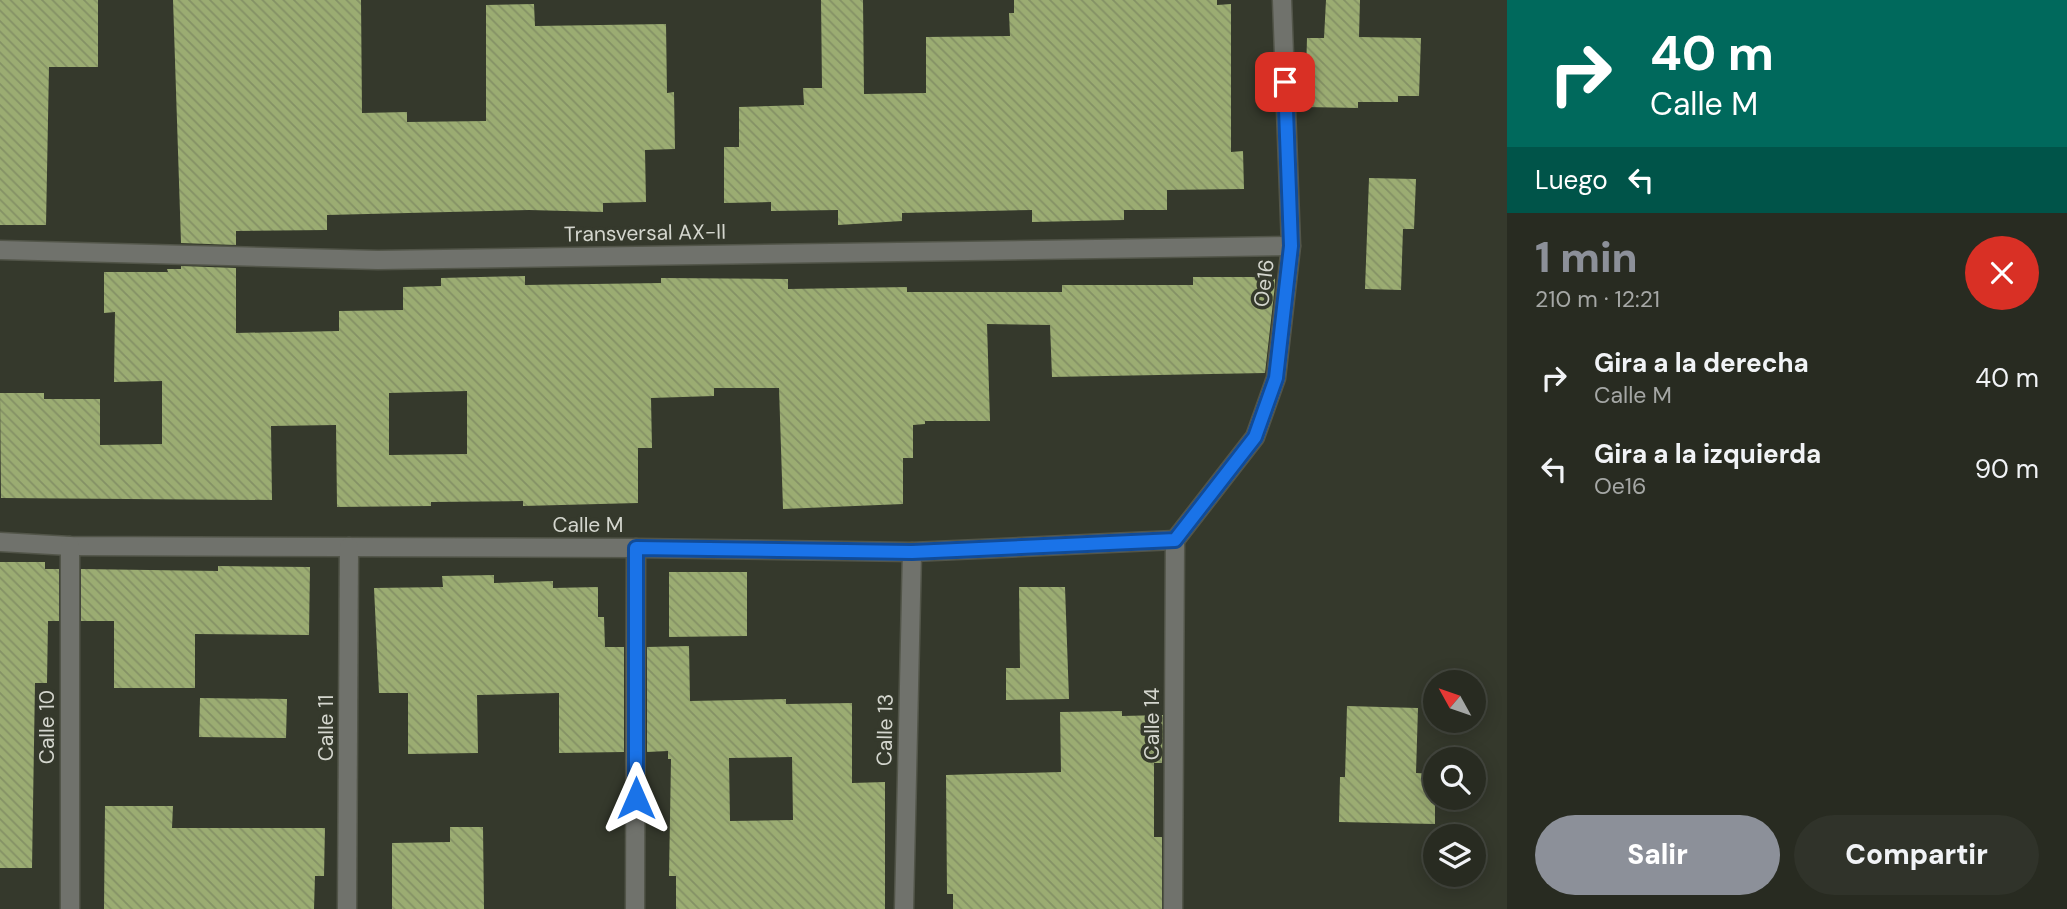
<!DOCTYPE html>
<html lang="es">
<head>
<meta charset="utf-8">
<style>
	:root { --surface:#282b21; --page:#30332a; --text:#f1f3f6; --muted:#a5a7a5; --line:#44473f; --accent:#8c9099 }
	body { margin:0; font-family:"DM Sans",sans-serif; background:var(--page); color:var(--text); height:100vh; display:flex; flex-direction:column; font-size:26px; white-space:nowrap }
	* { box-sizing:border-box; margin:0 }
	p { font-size:23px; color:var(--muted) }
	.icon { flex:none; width:38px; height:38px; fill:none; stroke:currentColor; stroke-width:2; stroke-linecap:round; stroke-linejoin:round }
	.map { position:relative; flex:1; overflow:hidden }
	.side { display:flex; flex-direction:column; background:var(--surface); width:560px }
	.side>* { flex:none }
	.banner { background:#00695c; color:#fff; overflow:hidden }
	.needle { width:46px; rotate:310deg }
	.fabs { position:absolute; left:1423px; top:670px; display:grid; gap:14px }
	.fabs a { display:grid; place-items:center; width:63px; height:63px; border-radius:50%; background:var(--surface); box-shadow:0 4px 18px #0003,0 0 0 2px var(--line); font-size:35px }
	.pin { position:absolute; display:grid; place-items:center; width:60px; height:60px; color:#fff; margin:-30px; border-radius:14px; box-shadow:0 4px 10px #0006 }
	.me { position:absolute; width:77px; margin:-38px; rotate:0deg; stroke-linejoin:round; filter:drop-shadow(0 0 5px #0008) }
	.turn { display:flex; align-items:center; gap:24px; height:147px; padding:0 28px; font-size:32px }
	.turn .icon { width:91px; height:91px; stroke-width:2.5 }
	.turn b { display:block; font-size:49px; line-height:60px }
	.then { display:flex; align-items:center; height:66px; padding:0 28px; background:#0003; gap:14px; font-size:26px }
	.round { display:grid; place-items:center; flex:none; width:74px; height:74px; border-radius:37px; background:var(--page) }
	.summary { display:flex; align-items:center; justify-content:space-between; height:119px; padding:0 28px }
	h1 { font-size:42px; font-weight:800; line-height:52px; color:var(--accent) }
	.cta { display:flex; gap:14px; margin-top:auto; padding:14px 28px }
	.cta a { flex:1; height:80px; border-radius:42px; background:var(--accent); color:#fff; font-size:28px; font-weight:800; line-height:80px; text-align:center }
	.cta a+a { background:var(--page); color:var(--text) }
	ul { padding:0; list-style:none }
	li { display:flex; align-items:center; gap:21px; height:91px; padding:0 28px }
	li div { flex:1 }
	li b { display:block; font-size:26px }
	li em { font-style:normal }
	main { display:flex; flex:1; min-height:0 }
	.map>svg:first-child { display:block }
	.building { fill:url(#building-back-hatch); fill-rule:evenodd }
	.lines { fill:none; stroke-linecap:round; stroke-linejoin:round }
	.minor-casing { stroke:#525549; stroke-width:21 }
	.minor { stroke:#70726c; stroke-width:18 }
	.route-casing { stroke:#114b97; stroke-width:18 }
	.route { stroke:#1a73e8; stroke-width:12 }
	.labels { text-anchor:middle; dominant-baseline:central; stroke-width:7; stroke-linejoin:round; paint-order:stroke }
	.street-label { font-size:21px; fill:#d4d6ce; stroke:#35392c }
</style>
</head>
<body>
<main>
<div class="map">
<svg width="1507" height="909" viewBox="0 0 1507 909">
	<defs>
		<pattern id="building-back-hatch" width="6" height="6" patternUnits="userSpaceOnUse" patternTransform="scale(1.75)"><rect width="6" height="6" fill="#9bac72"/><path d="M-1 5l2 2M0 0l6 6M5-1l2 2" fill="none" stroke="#849165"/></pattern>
	</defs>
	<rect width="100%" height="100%" fill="#35392c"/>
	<!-- building -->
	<g class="building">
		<path d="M0,0h98v67h-49l-3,158h-46z"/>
		<path d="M173,0h188l1,113 45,-1v10l79,-1v-116l48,-1 1,22 131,-2 1,69 7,-1 1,57 -30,1 1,52 -43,1v9l-74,-2 -202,5v15l-91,1v14l-55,-2z"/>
		<path d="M821,0h42l1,94 62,-1v-56l84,-1 -1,-23h5v-13h203v5l14,-1v148l12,-1 1,38 -77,1v20h-43v10l-92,2v-12l-130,3v8l-64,4v-15l-67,1v-9l-47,1v-56h15v-40l65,-2 -1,-17h19z"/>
		<path d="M1326,0h34l-1,37 62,1 -2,58h-21v6h-40v6l-53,-1 2,-69h17z"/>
		<path d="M1369,178l47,1 -2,50h-11l-2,61 -36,-1z"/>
		<path d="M181,266l55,2v65l103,-2v-20l64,-1v-23l38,-1v-8l84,-2v9l136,-2v-5l127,1v10l119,-2v5h155v-7h131v-8h82v8l-10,88 -213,4 -2,-52 -63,-1 3,97h-65v3l-12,1v33h-10v46l-120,5 -4,-121h-65v8l-63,2 1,50h-14v55l-115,3v-5l-92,1v4l-94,1 -1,-82 -65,1 1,74 -271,-2 -1,-105h44v6h56v46l62,-1v-63l-48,1 1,-70 -11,1v-41h64l-1,-3h14zM467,391v63l-78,1v-62z"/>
		<path d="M0,562h45v7h14v52h-11l-1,62h-12l-3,185h-32z"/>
		<path d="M218,566l92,1 -1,68 -114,-1v54h-81v-67h-33v-52l137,2z"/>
		<path d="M669,572h78v64l-78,1z"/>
		<path d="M494,575v8l59,-2v7l45,-1v30h6l1,30h19v105l-65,1v-60l-82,2 1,58 -70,1v-61h-29l-5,-105 69,-1 -1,-11z"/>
		<path d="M1019,587h46l4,112 -63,1v-32h14z"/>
		<path d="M689,646l1,55 96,-2v5l66,-1v80l33,-1v127h-209v-33h-7l2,-117h-3v-8l-21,1v-105zM792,757l1,63 -63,1 -1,-63z"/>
		<path d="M200,698l87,1 -1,39 -87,-1z"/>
		<path d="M1347,706l71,2 -2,65 19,1v50l-96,-2 1,-45h5z"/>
		<path d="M1122,711v5l41,-1 -1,48h-8v74h8v72h-209v-15h-6l-1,-119 115,-3 -1,-60z"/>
		<path d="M105,806h68l-1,22h153l-1,48h-9l-1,33h-210z"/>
		<path d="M450,827h33l1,82h-92v-66l58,-1z"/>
	</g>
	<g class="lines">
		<defs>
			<g id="minor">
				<path d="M0,250l378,10 913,-14"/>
				<path d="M1175,540l80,-103 21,-59 15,-132 -9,-246"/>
				<path d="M0,542l70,4 566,2 276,4 263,-12"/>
				<path d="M70,909v-363"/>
				<path d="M347,909l2,-362"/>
				<path d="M635,909l1,-361"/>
				<path d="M904,909l8,-357"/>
				<path d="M1173,909l2,-369"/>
			</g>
		</defs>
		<!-- minor casing -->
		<use href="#minor" class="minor-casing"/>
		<!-- minor -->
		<use href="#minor" class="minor"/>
	</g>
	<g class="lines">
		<defs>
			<path id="route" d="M636,798v-250l276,4 263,-12 80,-103 21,-59 15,-132 -6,-164"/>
		</defs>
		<!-- route casing -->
		<use href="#route" class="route-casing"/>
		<!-- route -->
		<use href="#route" class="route"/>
	</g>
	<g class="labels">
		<!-- street labels -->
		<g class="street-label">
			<text transform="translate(645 233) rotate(-1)">Transversal AX-II</text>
			<text transform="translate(1264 283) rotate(-83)">Oe16</text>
			<text x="588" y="525">Calle M</text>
			<text transform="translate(1152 724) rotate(-90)">Calle 14</text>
			<text transform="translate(47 727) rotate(-90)">Calle 10</text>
			<text transform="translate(326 728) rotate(-90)">Calle 11</text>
			<text transform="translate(885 730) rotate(-89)">Calle 13</text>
		</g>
	</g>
</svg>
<div class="fabs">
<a><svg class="needle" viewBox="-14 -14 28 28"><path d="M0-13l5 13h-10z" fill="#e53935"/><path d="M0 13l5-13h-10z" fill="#a5a7a5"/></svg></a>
<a><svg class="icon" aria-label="search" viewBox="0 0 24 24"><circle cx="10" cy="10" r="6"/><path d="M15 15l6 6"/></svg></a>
<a><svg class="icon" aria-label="layers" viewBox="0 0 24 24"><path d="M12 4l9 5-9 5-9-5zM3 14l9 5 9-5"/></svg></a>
</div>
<div class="pin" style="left:1285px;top:82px;background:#d93025"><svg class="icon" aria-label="arrive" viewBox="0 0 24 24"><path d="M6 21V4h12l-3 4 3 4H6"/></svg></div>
<svg class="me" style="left:636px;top:798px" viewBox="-20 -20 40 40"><path d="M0-17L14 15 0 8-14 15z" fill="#1a73e8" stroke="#fff" stroke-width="4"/></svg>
</div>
<section class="side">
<div class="banner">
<div class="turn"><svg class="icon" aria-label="right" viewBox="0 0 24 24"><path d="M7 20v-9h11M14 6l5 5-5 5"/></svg><div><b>40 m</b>Calle M</div></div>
<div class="then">Luego<svg class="icon" aria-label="left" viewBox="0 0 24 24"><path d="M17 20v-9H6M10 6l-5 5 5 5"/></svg></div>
</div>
<div class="summary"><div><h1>1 min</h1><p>210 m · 12:21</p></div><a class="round" style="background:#d93025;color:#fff"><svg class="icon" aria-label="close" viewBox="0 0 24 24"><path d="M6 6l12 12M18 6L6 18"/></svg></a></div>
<ul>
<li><svg class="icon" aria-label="right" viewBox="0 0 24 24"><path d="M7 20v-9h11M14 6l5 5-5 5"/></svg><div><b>Gira a la derecha</b><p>Calle M</p></div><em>40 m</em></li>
<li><svg class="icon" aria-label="left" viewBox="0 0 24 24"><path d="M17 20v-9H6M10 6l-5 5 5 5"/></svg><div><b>Gira a la izquierda</b><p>Oe16</p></div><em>90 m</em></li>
</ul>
<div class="cta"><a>Salir</a><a>Compartir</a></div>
</section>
</main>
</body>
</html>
